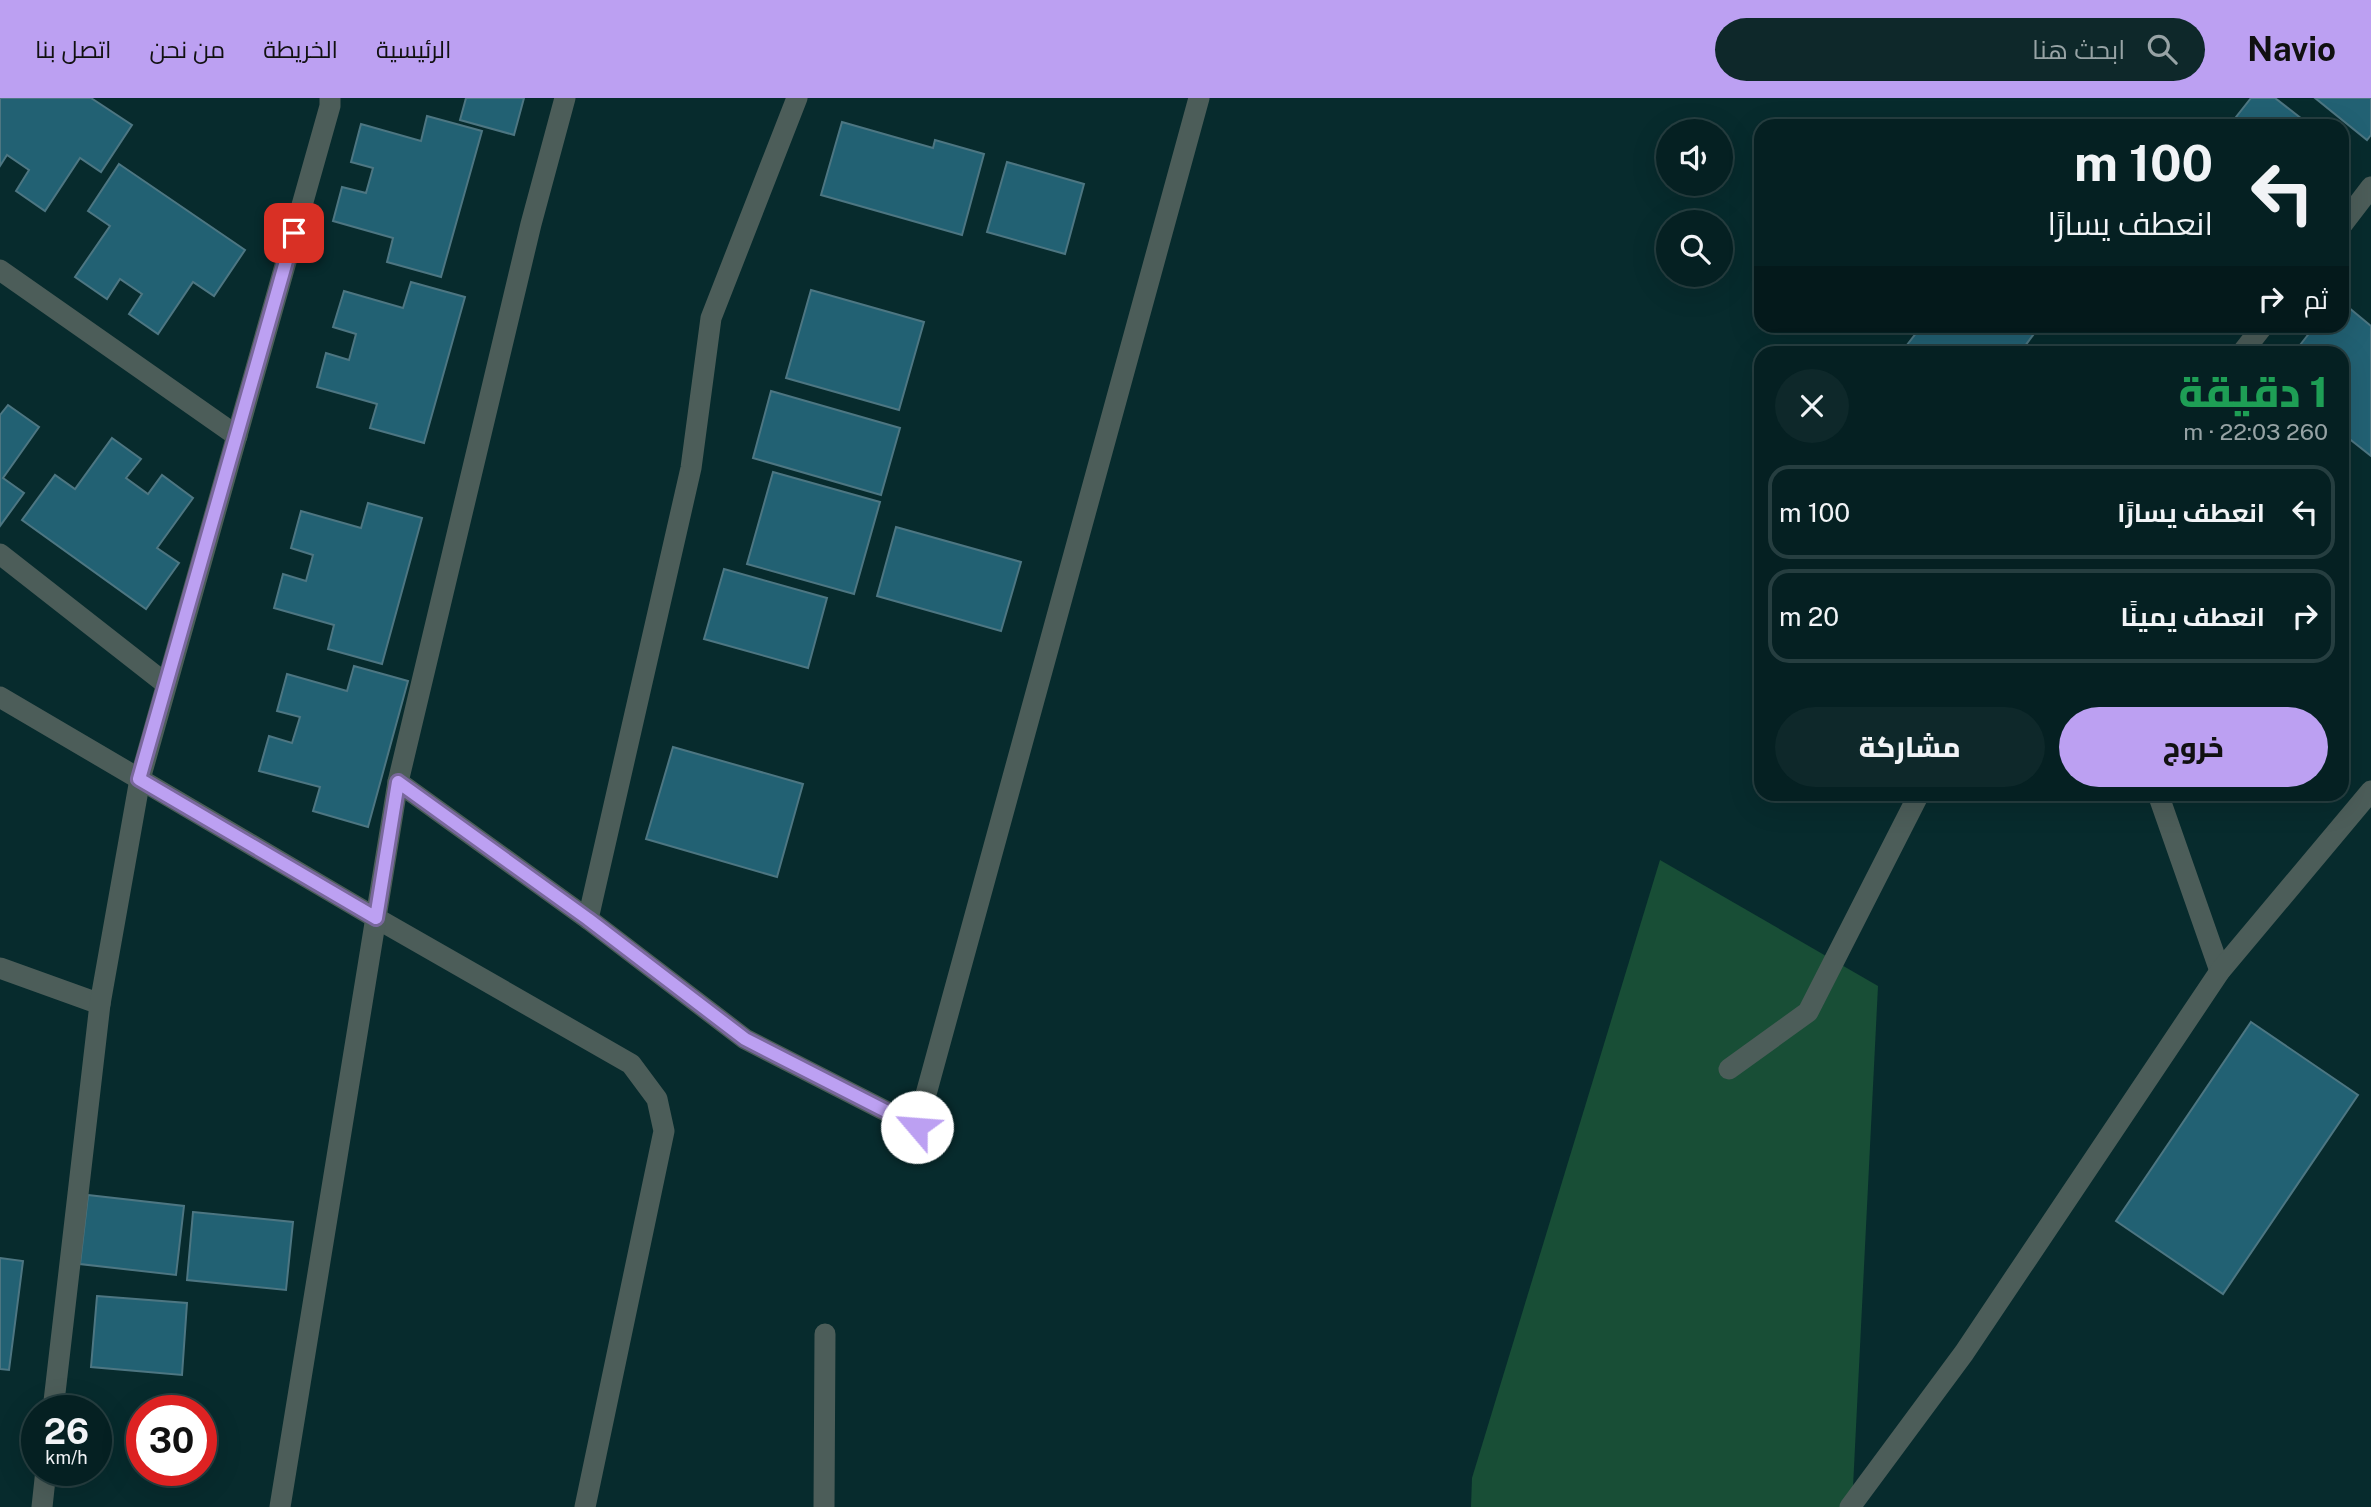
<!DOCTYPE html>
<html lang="ar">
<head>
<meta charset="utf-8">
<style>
	:root { --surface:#052022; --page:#0e282a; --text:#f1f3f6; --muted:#97a3a5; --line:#263e40; --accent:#bca0f2 }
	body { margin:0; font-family:"Public Sans",Cairo,sans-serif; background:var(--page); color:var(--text); direction:rtl; height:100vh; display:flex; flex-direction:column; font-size:26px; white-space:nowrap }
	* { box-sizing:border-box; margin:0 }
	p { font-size:23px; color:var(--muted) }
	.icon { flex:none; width:38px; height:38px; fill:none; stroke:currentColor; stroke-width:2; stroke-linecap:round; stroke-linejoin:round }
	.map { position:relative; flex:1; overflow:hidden; direction:ltr }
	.details { position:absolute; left:1754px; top:248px; width:595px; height:455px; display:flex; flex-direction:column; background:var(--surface); border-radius:21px; box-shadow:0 7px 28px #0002,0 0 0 2px var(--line); direction:rtl }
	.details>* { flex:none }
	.hud { position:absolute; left:1754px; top:21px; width:595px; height:214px; border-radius:21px; box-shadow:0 7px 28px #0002,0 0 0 2px var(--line); direction:rtl; background:#052022; color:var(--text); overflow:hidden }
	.buttons { position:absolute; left:1656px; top:21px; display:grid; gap:14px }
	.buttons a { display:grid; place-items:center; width:77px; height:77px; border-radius:50%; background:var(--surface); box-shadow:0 7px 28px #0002,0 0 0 2px var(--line); font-size:35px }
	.speed { position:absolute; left:21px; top:1297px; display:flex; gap:14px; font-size:35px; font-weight:700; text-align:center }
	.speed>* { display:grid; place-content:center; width:91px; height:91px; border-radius:50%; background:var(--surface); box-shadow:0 7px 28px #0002,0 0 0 2px var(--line); line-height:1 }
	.speed small { font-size:18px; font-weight:400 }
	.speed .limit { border:10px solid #d22; background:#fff; color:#111 }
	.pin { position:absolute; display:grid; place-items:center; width:60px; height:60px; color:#fff; margin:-30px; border-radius:14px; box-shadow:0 4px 10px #0006 }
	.me { position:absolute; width:77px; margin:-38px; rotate:297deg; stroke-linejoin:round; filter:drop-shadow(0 0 5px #0008) }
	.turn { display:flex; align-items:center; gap:24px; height:147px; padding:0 21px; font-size:32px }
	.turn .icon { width:91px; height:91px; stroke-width:2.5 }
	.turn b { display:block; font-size:49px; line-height:60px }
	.then { display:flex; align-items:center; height:66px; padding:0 21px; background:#0003; gap:14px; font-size:26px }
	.round { display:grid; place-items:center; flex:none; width:74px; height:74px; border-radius:37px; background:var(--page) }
	.overview { display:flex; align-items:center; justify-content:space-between; height:119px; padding:0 21px }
	h1 { font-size:42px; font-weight:800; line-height:52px; color:#1e9e55 }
	.cta { display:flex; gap:14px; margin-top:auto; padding:14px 21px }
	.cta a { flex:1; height:80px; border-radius:42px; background:var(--accent); color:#111; font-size:28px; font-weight:800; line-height:80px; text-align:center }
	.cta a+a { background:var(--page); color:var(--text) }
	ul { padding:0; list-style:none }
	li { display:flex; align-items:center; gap:21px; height:94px; margin:0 14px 10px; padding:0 7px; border:4px solid var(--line); border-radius:21px }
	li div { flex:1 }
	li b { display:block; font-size:26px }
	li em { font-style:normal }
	header { display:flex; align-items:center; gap:42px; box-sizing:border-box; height:98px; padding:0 35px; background:var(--accent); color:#111 }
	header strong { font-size:33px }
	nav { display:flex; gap:38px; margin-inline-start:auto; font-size:24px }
	.search { width:490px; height:63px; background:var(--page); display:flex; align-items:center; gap:18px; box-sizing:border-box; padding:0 24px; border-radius:38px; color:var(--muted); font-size:26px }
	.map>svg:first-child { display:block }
	.green { fill:#184e36 }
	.building { fill:#226173; stroke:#4d7682; stroke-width:2 }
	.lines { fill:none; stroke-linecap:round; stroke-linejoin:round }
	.street { stroke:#4c5d59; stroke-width:21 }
	.route-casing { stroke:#7a689d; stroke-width:18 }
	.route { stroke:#bca0f2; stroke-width:12 }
</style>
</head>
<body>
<header>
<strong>Navio</strong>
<div class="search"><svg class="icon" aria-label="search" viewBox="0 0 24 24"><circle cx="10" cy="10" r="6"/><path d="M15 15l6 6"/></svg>ابحث هنا</div>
<nav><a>الرئيسية</a><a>الخريطة</a><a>من نحن</a><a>اتصل بنا</a></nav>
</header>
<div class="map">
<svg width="2371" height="1409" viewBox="0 0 2371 1409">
	<rect width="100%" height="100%" fill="#072b2d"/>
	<!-- green -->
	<path class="green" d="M1660,762l218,126 -26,521h-381l1,-29z"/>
	<!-- building -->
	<g class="building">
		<path d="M0,0h91l41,27 -31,47 -21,-14 -35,53 -29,-20 13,-21 -22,-15 -7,11z"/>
		<path d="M466,0h58l-10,37 -54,-15z"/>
		<path d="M2251,0h24l36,28h-82z"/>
		<path d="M2315,0h56v37l-4,5z"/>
		<path d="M427,18l55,15 -41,146 -54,-15 6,-24 -60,-17 9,-34 24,6 7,-25 -22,-6 10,-38 60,17z"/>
		<path d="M842,24l91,26 2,-8 49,14 -22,81 -141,-40z"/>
		<path d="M1007,64l77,22 -19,70 -78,-22z"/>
		<path d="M119,66l126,86 -31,46 -21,-14 -35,52 -29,-20 13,-20 -22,-15 -13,20 -32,-22 35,-51 -22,-15z"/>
		<path d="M411,184l54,15 -41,146 -54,-15 7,-24 -60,-17 9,-34 23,7 7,-26 -23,-7 11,-36 59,17z"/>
		<path d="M811,192l113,32 -25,88 -113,-32z"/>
		<path d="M2342,204l29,24v130l-29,-23v-79h-49l22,-28h27z"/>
		<path d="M1918,228h119l2,1 -20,27h-119l20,-26z"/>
		<path d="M771,293l129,37 -19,67 -128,-37z"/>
		<path d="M8,307l31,22 -36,51 21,15 -24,33v-111z"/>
		<path d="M112,340l29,21 -15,19 22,16 14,-19 31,23 -36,50 22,15 -33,46 -124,-89 33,-45 20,14z"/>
		<path d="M773,374l107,30 -26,92 -107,-30z"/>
		<path d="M368,405l54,15 -40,146 -54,-15 6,-24 -60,-17 9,-34 23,7 7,-26 -22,-7 10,-37 60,17z"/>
		<path d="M896,429l125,35 -20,69 -124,-35z"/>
		<path d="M724,471l103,29 -19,70 -104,-29z"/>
		<path d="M354,568l54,15 -40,146 -55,-16 7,-24 -61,-16 10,-35 23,7 8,-26 -23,-6 10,-37 60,17z"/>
		<path d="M673,649l130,37 -26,93 -131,-38z"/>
		<path d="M2251,924l107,73 -135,199 -107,-73z"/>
		<path d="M88,1097l96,11 -8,69 -96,-11z"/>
		<path d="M193,1114l100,10 -7,68 -99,-10z"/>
		<path d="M0,1160l23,3 -14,109 -9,-1z"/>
		<path d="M97,1198l90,7 -5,72 -91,-8z"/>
	</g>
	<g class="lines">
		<!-- street -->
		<g class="street">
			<path d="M2342,127l29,-38"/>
			<path d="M0,172l237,166"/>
			<path d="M2241,256l22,-28"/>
			<path d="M0,456l166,130"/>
			<path d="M0,599l376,221 255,146 26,35 7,32 -79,376"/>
			<path d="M398,684l190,137 157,120 172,88 282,-1029"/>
			<path d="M2158,696l62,177"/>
			<path d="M588,821l103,-451 20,-150 86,-220"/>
			<path d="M0,870l100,36"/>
			<path d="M1729,971l79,-57 111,-218"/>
			<path d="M53,1312l47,-406 40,-225 190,-673v-8"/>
			<path d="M42,1409l4,-37"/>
			<path d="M280,1409l118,-725 133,-558 34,-126"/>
			<path d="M824,1409l1,-173"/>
			<path d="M1850,1409l114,-154 256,-382 151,-180"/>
		</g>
	</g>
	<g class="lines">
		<defs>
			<path id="route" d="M294,135l-155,546 237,139 22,-136 190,137 157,120 172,88"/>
		</defs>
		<!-- route casing -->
		<use href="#route" class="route-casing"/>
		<!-- route -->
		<use href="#route" class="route"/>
	</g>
</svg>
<div class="buttons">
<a><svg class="icon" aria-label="sound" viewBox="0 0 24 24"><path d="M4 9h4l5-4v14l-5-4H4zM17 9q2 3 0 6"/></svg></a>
<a><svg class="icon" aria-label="search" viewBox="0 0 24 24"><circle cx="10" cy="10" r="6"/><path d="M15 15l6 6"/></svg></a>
</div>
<div class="speed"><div>26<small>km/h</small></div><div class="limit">30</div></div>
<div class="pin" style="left:294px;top:135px;background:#d93025"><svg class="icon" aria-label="arrive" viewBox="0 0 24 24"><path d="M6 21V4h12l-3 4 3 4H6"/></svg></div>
<svg class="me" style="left:917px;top:1029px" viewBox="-20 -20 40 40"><circle r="19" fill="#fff"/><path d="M0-13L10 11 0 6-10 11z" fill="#bca0f2"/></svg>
<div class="hud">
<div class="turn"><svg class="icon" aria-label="left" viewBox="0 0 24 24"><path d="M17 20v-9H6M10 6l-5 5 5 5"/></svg><div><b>100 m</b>انعطف يسارًا</div></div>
<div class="then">ثم<svg class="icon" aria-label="right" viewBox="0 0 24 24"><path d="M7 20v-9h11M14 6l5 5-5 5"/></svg></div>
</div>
<section class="details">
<div class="overview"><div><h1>1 دقيقة</h1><p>260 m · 22:03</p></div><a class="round"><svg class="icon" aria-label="close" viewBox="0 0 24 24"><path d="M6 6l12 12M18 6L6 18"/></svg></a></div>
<ul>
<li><svg class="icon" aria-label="left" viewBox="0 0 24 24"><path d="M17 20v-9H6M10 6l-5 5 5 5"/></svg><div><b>انعطف يسارًا</b></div><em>100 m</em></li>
<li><svg class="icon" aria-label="right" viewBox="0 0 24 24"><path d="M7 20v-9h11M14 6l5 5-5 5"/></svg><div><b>انعطف يمينًا</b></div><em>20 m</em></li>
</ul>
<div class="cta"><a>خروج</a><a>مشاركة</a></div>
</section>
</div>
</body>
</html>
